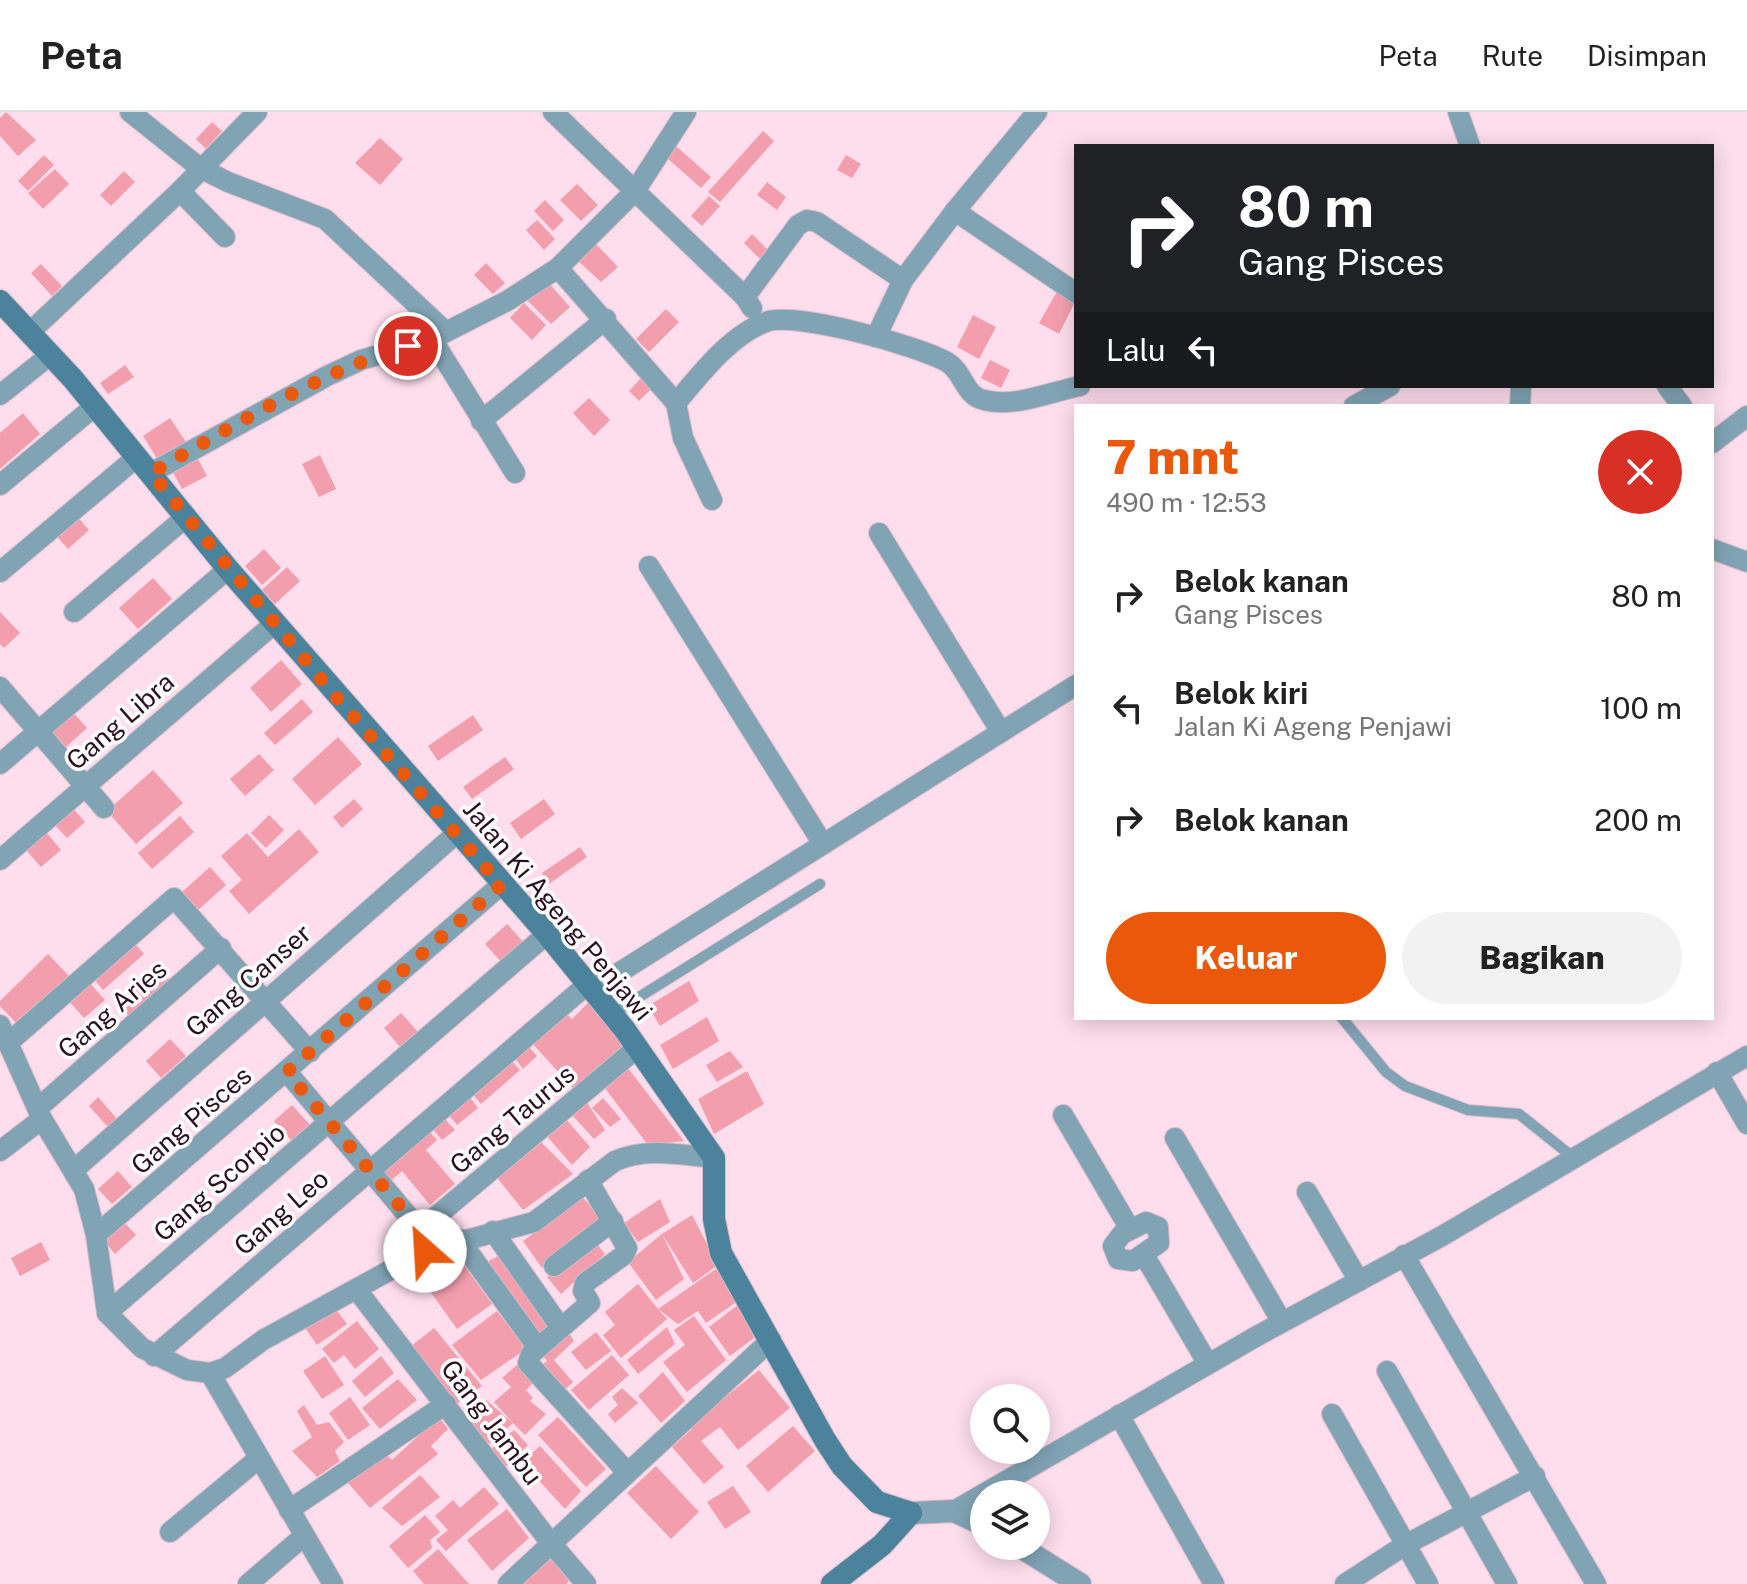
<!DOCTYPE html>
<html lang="id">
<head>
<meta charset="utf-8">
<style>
	:root { --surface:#fff; --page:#f2f2f2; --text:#222; --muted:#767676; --line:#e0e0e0; --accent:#ea580c }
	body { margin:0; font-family:"Public Sans",sans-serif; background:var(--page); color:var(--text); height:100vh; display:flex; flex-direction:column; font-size:30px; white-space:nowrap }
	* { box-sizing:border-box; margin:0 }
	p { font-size:26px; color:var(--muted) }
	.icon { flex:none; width:44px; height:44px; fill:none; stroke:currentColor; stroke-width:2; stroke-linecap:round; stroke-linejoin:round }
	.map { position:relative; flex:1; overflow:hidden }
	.side { position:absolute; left:1074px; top:292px; width:640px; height:616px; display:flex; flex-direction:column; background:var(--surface); border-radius:0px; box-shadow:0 4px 20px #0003 }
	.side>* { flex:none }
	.top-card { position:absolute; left:1074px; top:32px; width:640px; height:244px; border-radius:0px; box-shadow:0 4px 20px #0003; background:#202124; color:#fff; overflow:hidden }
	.fabs { position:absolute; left:970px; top:1272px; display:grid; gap:16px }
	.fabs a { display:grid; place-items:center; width:80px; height:80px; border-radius:50%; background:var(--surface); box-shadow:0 4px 20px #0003; font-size:40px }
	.pin { position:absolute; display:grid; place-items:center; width:68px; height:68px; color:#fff; margin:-34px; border:4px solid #fff; border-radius:50%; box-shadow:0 2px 8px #0007 }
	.me { position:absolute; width:88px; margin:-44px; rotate:334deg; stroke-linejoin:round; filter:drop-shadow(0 0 6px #0008) }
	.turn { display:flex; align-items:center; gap:28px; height:168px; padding:0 32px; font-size:36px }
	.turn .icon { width:104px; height:104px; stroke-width:2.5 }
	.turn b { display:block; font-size:56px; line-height:68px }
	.then { display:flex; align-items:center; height:76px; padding:0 32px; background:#0003; gap:16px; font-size:30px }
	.round { display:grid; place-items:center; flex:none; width:84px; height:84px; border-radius:42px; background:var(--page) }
	.head { display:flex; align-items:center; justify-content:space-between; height:136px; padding:0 32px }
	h1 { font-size:48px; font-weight:800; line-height:60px; color:var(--accent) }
	.primary-button { display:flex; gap:16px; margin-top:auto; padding:16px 32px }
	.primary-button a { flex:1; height:92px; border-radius:48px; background:var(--accent); color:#fff; font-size:32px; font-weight:800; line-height:92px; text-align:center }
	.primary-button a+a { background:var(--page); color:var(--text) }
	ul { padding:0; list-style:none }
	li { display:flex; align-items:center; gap:24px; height:112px; padding:0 32px }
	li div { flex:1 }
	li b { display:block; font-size:30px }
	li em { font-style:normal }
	header { display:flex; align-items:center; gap:48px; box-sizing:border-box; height:112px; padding:0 40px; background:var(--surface); border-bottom:2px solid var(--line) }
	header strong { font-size:38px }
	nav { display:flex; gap:44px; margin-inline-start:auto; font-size:28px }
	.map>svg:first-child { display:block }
	.building { fill:#f39ead }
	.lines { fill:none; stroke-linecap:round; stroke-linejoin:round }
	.service-casing { stroke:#d8b9c8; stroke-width:12 }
	.minor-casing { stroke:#d8b9c8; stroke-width:22 }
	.tertiary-casing { stroke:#d8b9c8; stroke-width:24 }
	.secondary-casing { stroke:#d8b9c8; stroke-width:24 }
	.service { stroke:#81a4b5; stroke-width:10 }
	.minor { stroke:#81a4b5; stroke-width:20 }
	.tertiary { stroke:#81a4b5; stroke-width:22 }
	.secondary { stroke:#4b839c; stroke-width:22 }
	.route { stroke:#ea580c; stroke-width:14; stroke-dasharray:0 25.2 }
	.labels { text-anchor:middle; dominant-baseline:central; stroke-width:7; stroke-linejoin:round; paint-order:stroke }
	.street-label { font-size:26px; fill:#2c101f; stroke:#fff }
</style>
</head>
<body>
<header>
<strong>Peta</strong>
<nav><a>Peta</a><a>Rute</a><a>Disimpan</a></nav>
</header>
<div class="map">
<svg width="1747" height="1472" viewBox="0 0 1747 1472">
	<rect width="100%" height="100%" fill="#fedeed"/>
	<!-- building -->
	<g class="building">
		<path d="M6,0l30,28 -18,16 -18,-20v-18z"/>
		<path d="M212,10l10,9 -16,18 -10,-10z"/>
		<path d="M763,19l11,10 -54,61 -12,-10z"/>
		<path d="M380,26l23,21 -23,26 -25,-22z"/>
		<path d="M676,34l35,31 -10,11 -35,-31z"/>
		<path d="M44,43l10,10 -26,26 -10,-10z"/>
		<path d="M846,43l15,9 -9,14 -15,-8z"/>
		<path d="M55,57l14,15 -26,25 -15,-16z"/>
		<path d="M124,59l11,11 -24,24 -11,-11z"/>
		<path d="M767,70l19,15 -9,13 -20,-15z"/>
		<path d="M577,72l21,21 -17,16 -21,-21z"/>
		<path d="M709,84l11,10 -18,20 -11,-10z"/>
		<path d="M545,88l19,20 -11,11 -19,-20z"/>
		<path d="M537,108l18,19 -11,11 -18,-20z"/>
		<path d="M752,122l18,18 -9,8 -17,-17z"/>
		<path d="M595,131l23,24 -17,15 -24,-22z"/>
		<path d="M486,151l19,20 -12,11 -19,-19z"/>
		<path d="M41,152l21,22 -10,10 -21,-23z"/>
		<path d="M547,169l23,26 -19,17 -26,-26z"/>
		<path d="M1058,178l18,10 -17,34 -20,-11z"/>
		<path d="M524,191l22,22 -14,15 -22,-22z"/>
		<path d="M666,197l13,13 -30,30 -13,-13z"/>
		<path d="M973,203l23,12 -17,32 -22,-12z"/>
		<path d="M990,248l20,10 -9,18 -20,-10z"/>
		<path d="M125,253l9,12 -26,17 -8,-11z"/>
		<path d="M641,266l10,11 -12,12 -10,-10z"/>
		<path d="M589,286l21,22 -16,16 -21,-23z"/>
		<path d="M23,301l17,21 -40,35v-36z"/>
		<path d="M170,306l16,24 -28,18 -15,-24z"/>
		<path d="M320,343l16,34 -17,8 -17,-33z"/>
		<path d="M197,345l10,19 -25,13 -10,-19z"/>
		<path d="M75,402l14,16 -21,19 -14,-16z"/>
		<path d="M264,437l17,19 -19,17 -17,-19z"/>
		<path d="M287,455l13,14 -25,23 -13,-14z"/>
		<path d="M153,466l19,21 -34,30 -19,-21z"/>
		<path d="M0,500l20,21 -16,15 -4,-4z"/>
		<path d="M281,548l21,24 -31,28 -21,-24z"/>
		<path d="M302,587l11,13 -38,33 -11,-12z"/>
		<path d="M71,598l16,18 -23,21 -16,-18z"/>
		<path d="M473,603l10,15 -45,31 -10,-15z"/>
		<path d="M338,625l24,27 -47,41 -23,-26z"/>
		<path d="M259,642l15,16 -29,26 -15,-17z"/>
		<path d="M505,645l9,12 -42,30 -9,-12z"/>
		<path d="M153,658l30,33 -47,41 -29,-33z"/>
		<path d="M354,687l9,10 -21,19 -9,-11z"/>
		<path d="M544,687l11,15 -34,25 -11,-16z"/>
		<path d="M71,694l14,16 -18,16 -14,-15z"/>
		<path d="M269,703l15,15 -18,18 -15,-15z"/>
		<path d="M180,704l14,16 -42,37 -14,-16z"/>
		<path d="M299,717l20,23 -70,62 -20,-23 13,-11 -21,-24 26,-23 21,24z"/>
		<path d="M46,720l15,18 -20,17 -15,-17z"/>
		<path d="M580,735l7,10 -38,27 -7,-11z"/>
		<path d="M210,755l16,18 -29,26 -16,-18z"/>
		<path d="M507,812l19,21 -22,20 -19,-21z"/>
		<path d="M129,825l15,17 -41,36 -14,-17z"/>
		<path d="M48,842l21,22 -51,49 -18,-19v-5z"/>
		<path d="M158,855l14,15 -41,36 -14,-15z"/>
		<path d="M689,869l10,20 -39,25 -12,-20z"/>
		<path d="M89,870l16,18 -21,18 -16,-18z"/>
		<path d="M592,887l37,44 -55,46 -43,-47 32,-31 9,8z"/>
		<path d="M401,901l17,19 -17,16 -17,-20z"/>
		<path d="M707,905l12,24 -46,28 -13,-24z"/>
		<path d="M170,927l16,17 -25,22 -15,-17z"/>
		<path d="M529,935l8,9 -14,13 -9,-12z"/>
		<path d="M730,939l13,16 -26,15 -11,-17z"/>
		<path d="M509,946l11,12 -39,34 -10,-12z"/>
		<path d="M628,956l56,73 -36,4 -44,-58z"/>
		<path d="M747,959l17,33 -50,30 -16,-35z"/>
		<path d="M468,983l10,13 -21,17 -10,-12z"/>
		<path d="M98,985l19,22 -9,8 -19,-21z"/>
		<path d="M603,986l18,21 -11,8 -18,-19z"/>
		<path d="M586,989l19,29 -11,9 -23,-25z"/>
		<path d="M292,993l18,20 -18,16 -18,-20z"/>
		<path d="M443,1005l12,13 -13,10 -11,-13z"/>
		<path d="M565,1006l25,29 -18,18 -27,-31z"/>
		<path d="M427,1017l10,11 -11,10 29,34 -25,21 -28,-34 -14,12 -11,-12z"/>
		<path d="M537,1026l36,36 -50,36 -29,-36z"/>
		<path d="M118,1059l14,16 -20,17 -14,-15z"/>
		<path d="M582,1085l23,23 -63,48 -19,-27z"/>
		<path d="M660,1087l10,23 -32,20 -14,-19z"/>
		<path d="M692,1103l26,50 -25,18 -31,-49 22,45 -28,21 -28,-38 34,-28z"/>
		<path d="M122,1108l14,15 -21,19 -13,-16z"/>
		<path d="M41,1130l9,18 -30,16 -9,-18z"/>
		<path d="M596,1131l9,11 -44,40 -14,-17z"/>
		<path d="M455,1140l37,52 -35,25 -38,-53z"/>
		<path d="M502,1142l49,70 -16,12 -52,-72z"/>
		<path d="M716,1157l22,32 -32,22 -8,-12 -20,13 -20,-15 9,10 -46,39 -18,-23 12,-10 -10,-13 33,-28 20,25z"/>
		<path d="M738,1193l20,30 -28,21 -21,-29z"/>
		<path d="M335,1196l12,16 -30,21 -14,-20z"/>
		<path d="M497,1199l29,38 -45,31 -29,-35z"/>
		<path d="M694,1204l32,44 -39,32 -24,-30 22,-17 -11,-15z"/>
		<path d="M357,1209l22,28 -24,20 -11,-14 -10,8 -12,-14z"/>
		<path d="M667,1215l8,17 -37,30 -11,-14z"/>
		<path d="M434,1216l48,58 -27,19 -45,-58z"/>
		<path d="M567,1218l7,11 -20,19 19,22 -13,12 -23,-25 10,-8 -5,-7z"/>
		<path d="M596,1220l15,19 -25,19 -15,-18z"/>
		<path d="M612,1243l17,20 -40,35 -18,-20z"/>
		<path d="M325,1244l19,29 -22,14 -19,-28z"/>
		<path d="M381,1244l13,17 -29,24 -13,-16z"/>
		<path d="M518,1252l17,17 -9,9 7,8 -3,3 16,13 -21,21 -12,-12 -24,21 -25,-26 22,-18 27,23 -19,-21 17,-15 -9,-9z"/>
		<path d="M759,1258l31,38 -52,42 -18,-23 -19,14 23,26 -20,17 -32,-37 20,-18 -3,-3z"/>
		<path d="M663,1260l22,29 -24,22 -23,-27z"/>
		<path d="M398,1267l19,21 -37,29 -18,-21z"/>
		<path d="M622,1276l16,15 -23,20 -7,-9 10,-9 -6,-8z"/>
		<path d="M350,1285l20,28 -22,15 -19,-27z"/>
		<path d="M304,1293l13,20 12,-3 15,20 -9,9 5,10 -23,16 -25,-26 20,-14 -15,-26z"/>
		<path d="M438,1304l10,13 -17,17 7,8 -68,54 -22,-25 37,-30 7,7 25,-23 -5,-7z"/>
		<path d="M558,1305l48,52 -20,18 -48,-52z"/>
		<path d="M793,1314l22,25 -47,41 -22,-26z"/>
		<path d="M514,1318l14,15 -22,22 -17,-16z"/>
		<path d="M540,1334l41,45 -16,18 -43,-47z"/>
		<path d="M656,1354l43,46 -28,27 -44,-46z"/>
		<path d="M420,1363l20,22 -38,29 -20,-18z"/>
		<path d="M733,1374l18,26 -26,17 -18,-27z"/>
		<path d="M484,1375l15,17 -53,47 -10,-11 12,-10 -13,-14 18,-16 7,8z"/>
		<path d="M507,1397l22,29 -37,33 -25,-31z"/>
		<path d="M425,1403l15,17 -10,8 2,8 -24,20 -19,-22z"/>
		<path d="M438,1437l31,35h-45l-11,-13z"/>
		<path d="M548,1443l21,26 -3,3h-50z"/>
	</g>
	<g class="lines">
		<defs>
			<g id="service">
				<path d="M612,902l208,-130"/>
				<path d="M1342,906l44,54 19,14 63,24 51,4 55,44"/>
			</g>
			<g id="minor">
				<path d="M130,0l70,56 28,14 97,37 121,113"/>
				<path d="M553,0l192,185"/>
				<path d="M1458,0l12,34"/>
				<path d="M180,79l45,46"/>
				<path d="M955,99l121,82"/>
				<path d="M558,156l118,135"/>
				<path d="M752,196l-7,-11 53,-72 9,-5 10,2 86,58"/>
				<path d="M29,221l151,-142 77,-79"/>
				<path d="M876,225l27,-57 52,-69 82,-99"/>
				<path d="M432,227l83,134"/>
				<path d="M1667,274l15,20"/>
				<path d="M0,283l49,-39"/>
				<path d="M1354,294l36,-20"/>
				<path d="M1520,294l1,-20"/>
				<path d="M481,309l125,-102"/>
				<path d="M1712,331l35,-27"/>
				<path d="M151,361l176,-97 34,-16 71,-21 75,-38 51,-33 77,-77 51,-79"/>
				<path d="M0,373l95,-79"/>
				<path d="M712,388l-29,-62 -7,-35c24,-28 54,-68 90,-81 28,-11 153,24 181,40 17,10 17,34 37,38 31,8 66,-8 96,-14"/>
				<path d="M879,421l122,199"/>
				<path d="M1712,437l35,13"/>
				<path d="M649,454l174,278"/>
				<path d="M0,460l137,-115"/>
				<path d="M74,500l111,-94"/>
				<path d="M0,575l104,121"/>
				<path d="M0,652l228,-195"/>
				<path d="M0,748l275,-237"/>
				<path d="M593,877l483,-304"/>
				<path d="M0,913l42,94 42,70 12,46 11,78 35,35 45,22 23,3 15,-5 38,-28 162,-89 109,-29 81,-61c32,-14 65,-6 99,-3"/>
				<path d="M8,931l166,-145 136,154"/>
				<path d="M287,960l133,158 4,13"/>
				<path d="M1717,960l30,52"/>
				<path d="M38,996l183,-160"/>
				<path d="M1063,1003l67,114"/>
				<path d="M1175,1026l107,184"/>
				<path d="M0,1039l42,-32"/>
				<path d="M75,1057l382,-336"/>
				<path d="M588,1068l39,68 -3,7 -39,28 -2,8 7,12 -59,51 -3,9 98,108"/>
				<path d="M1307,1080l52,89"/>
				<path d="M1146,1110l12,5 1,16 -26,18 -15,-2 -5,-13 9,-12z"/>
				<path d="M420,1118l217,-182"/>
				<path d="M493,1119l68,97"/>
				<path d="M96,1123l405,-350"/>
				<path d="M459,1127l79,109"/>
				<path d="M1144,1143l64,109"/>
				<path d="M1404,1143l192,329"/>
				<path d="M554,1154l59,-45"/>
				<path d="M357,1178l193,252 36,42"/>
				<path d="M107,1201l440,-379"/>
				<path d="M154,1244l435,-373"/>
				<path d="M1387,1259l120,213"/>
				<path d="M210,1261l123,211"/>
				<path d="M1332,1302l96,170"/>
				<path d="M1119,1303l95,169"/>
				<path d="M289,1398l157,-106"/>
				<path d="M954,1399l303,-175 185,-100 305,-180"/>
				<path d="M170,1420l88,-73"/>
				<path d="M248,1472l56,-48"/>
				<path d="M508,1472l263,-244"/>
				<path d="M1345,1472l60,-39 130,-69"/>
			</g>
			<g id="tertiary">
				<path d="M911,1401l43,-2 30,14"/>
				<path d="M1019,1434l61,38"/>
			</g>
			<path id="secondary" d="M0,189l73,78 155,190 319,365 78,96 89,128v61l7,34 104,187 17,26 35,36 34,11 -29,32 -50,39"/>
		</defs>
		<!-- service casing -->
		<use href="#service" class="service-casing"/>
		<!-- minor casing -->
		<use href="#minor" class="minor-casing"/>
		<!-- tertiary casing -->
		<use href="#tertiary" class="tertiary-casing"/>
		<!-- secondary casing -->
		<use href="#secondary" class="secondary-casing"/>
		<!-- service -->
		<use href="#service" class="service"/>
		<!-- minor -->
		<use href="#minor" class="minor"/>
		<!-- tertiary -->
		<use href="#tertiary" class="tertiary"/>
		<!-- secondary -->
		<use href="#secondary" class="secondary"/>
	</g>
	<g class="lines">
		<!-- route -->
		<path class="route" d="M408,234c-91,27 -174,80 -257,127l180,218 170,194 -214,187 133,158 5,21"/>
	</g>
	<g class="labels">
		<!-- street labels -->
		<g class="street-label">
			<text transform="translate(120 609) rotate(-41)">Gang Libra</text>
			<text transform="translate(558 798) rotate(50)">Jalan Ki Ageng Penjawi</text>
			<text transform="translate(248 868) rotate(-41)">Gang Canser</text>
			<text transform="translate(112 897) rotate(-41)">Gang Aries</text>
			<text transform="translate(512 1007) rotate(-40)">Gang Taurus</text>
			<text transform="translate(191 1008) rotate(-41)">Gang Pisces</text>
			<text transform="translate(219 1070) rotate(-41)">Gang Scorpio</text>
			<text transform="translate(281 1100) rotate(-41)">Gang Leo</text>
			<text transform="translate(492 1310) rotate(53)">Gang Jambu</text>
		</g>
	</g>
</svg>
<div class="fabs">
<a><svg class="icon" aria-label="search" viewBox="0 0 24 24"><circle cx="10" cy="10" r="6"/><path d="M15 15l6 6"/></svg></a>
<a><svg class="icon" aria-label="layers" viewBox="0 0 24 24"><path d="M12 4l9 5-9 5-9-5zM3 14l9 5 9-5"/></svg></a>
</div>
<div class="pin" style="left:408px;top:234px;background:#d93025"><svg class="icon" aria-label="arrive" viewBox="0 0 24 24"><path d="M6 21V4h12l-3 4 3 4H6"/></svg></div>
<svg class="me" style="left:425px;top:1139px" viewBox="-20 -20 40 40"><circle r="19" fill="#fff"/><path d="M0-13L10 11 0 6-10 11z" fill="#ea580c"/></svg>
<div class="top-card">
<div class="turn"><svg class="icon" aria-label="right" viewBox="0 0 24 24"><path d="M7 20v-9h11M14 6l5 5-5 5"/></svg><div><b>80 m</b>Gang Pisces</div></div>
<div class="then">Lalu<svg class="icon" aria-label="left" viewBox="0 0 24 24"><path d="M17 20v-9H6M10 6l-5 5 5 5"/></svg></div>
</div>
<section class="side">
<div class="head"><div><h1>7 mnt</h1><p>490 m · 12:53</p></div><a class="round" style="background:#d93025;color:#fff"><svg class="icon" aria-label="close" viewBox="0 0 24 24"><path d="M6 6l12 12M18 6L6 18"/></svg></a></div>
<ul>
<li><svg class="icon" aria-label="right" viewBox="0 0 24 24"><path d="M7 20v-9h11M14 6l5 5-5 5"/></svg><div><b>Belok kanan</b><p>Gang Pisces</p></div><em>80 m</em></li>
<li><svg class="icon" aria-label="left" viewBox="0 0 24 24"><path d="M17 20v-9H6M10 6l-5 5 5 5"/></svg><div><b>Belok kiri</b><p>Jalan Ki Ageng Penjawi</p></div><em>100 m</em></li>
<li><svg class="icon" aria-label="right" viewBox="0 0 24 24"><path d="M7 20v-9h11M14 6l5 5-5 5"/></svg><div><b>Belok kanan</b></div><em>200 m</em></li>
</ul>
<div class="primary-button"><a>Keluar</a><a>Bagikan</a></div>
</section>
</div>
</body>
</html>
